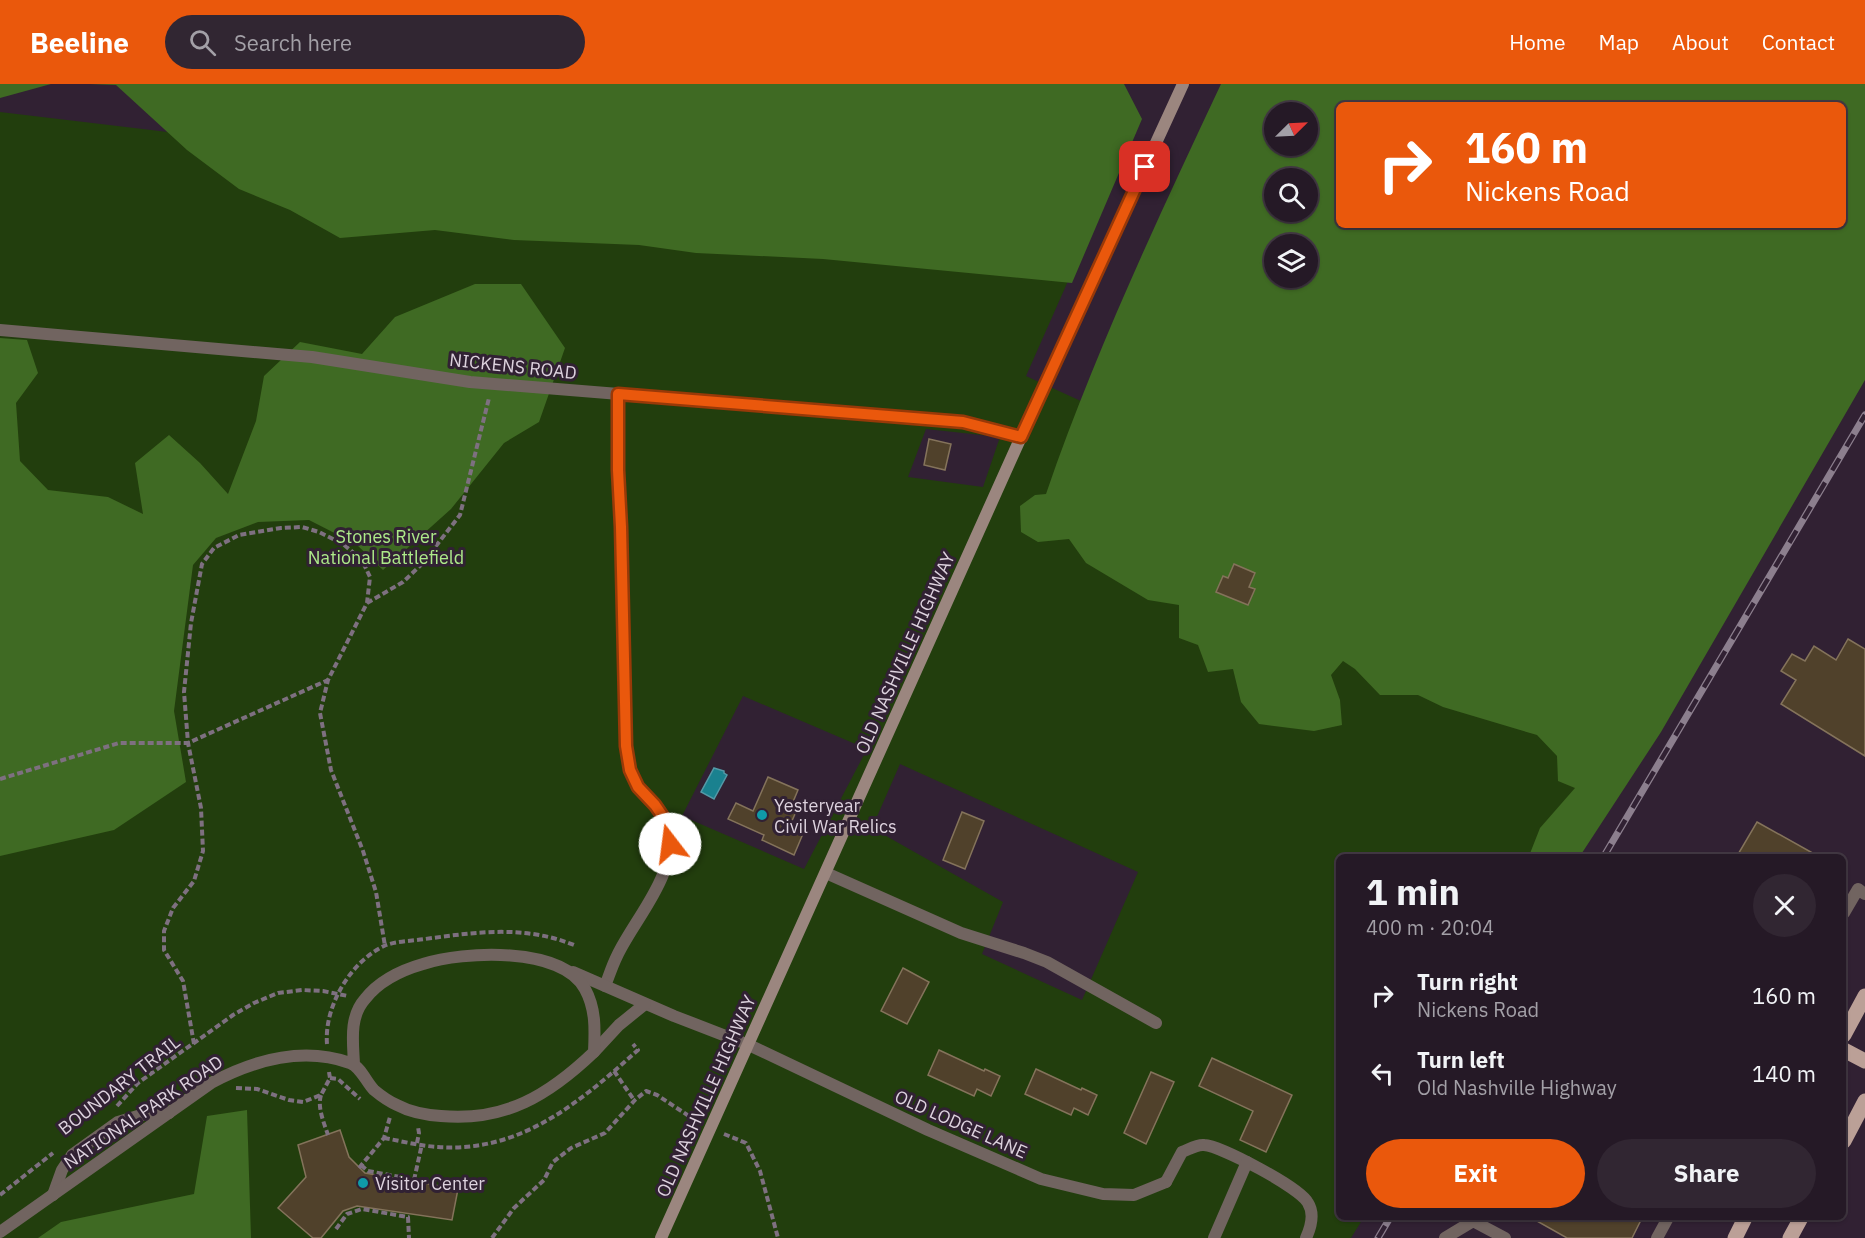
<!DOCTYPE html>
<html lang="en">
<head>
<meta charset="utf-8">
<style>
	:root { --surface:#251926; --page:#312632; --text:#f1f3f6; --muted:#a3a0a7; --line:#423843; --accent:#ea580c }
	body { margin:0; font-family:"IBM Plex Sans",sans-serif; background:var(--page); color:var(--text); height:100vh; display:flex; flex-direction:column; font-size:22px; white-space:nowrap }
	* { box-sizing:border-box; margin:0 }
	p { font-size:20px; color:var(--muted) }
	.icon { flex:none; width:33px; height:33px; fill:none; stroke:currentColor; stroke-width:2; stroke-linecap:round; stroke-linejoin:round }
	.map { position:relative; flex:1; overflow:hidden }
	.side { position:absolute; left:1336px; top:770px; width:510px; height:366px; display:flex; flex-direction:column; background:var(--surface); border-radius:9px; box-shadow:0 2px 4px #0004,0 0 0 2px var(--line) }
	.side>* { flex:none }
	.top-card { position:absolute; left:1336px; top:18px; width:510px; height:126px; border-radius:9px; box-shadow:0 2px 4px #0004,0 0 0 2px var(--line); background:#ea580c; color:#fff; overflow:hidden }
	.needle { width:39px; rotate:66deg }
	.fabs { position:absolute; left:1264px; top:18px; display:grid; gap:12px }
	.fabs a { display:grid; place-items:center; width:54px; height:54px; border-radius:50%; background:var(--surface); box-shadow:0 2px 4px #0004,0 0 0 2px var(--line); font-size:30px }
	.pin { position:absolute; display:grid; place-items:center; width:51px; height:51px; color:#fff; margin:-26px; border-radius:12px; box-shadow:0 3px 9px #0006 }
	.me { position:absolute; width:66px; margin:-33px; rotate:345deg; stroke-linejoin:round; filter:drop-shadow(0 0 4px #0008) }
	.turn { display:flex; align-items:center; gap:21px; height:126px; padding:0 30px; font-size:27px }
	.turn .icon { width:78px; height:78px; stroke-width:2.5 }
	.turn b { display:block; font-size:42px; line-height:51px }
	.round { display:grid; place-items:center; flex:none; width:63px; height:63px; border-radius:32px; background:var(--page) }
	.headline { display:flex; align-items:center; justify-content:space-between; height:102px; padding:0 30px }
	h1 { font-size:36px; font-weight:700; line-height:45px }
	.action { display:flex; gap:12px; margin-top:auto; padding:12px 30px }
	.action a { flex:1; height:69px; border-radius:36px; background:var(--accent); color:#fff; font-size:24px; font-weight:700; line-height:69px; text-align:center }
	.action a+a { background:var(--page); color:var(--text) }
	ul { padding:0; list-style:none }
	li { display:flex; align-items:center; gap:18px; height:78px; padding:0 30px }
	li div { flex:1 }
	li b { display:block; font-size:22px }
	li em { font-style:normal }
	header { display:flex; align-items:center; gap:36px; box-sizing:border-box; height:84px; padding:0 30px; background:var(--accent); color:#fff }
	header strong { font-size:28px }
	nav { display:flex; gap:33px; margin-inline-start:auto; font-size:21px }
	.search { width:420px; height:54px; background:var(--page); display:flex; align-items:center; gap:15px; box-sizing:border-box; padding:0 21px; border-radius:33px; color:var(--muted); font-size:22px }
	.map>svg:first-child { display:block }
	.green { fill:#223e0d; fill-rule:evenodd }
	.forest { fill:#3f6a23; fill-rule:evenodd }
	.water { fill:#1a818f; stroke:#5499a7; stroke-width:1.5 }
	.building { fill:#50412b; stroke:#84735b; stroke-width:1.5 }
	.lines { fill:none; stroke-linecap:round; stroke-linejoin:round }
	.path { stroke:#7e7080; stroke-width:4; stroke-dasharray:6 3; stroke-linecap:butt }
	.lane { stroke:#716460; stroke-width:12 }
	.street { stroke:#716460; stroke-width:12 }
	.secondary { stroke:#9b867f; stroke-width:12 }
	.primary { stroke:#bba097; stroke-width:15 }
	.rail-casing { stroke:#8c7f8e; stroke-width:7 }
	.rail { stroke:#312133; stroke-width:4.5; stroke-dasharray:14; stroke-linecap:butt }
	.route-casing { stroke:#983908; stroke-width:15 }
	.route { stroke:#ea580c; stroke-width:10 }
	.culture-dot { fill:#0f9aa8; stroke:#312133; stroke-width:2 }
	.labels { text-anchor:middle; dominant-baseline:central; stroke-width:6; stroke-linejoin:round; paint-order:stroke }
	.street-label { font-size:18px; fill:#ddd2de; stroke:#312133 }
	.park-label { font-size:18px; fill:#adea89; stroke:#312133 }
	.poi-label { font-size:18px; fill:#ddd2de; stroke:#312133; text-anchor:start }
</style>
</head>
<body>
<header>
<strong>Beeline</strong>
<div class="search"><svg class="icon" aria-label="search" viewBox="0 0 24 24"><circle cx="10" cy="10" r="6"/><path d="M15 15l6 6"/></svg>Search here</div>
<nav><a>Home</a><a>Map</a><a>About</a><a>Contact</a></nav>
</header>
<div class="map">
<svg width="1865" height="1154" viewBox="0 0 1865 1154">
	<rect width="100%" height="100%" fill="#312133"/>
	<!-- green -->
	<path class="green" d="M0,28l663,79 417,63 -54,122 641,292 -113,188h-214v360l24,1 -13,21h-1351zM926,345l74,8 -17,50 -75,-10zM743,612l124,53 -63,120 -122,-53zM900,680l238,108 -56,128 -100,-46 21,-52 -131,-74z"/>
	<!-- forest -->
	<g class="forest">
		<path d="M0,0h51l-51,14z"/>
		<path d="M90,0h1034l18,35 -70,164 -249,-24 -127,-6 -57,-8 -125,-5 -79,-10 -95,8 -50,-28 -51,-21 -52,-39 -71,-65z"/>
		<path d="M1221,0h644v296l-204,352 -81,124h-51l11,-28 35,-40 -17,-7 -1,-25 -20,-21 -94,-28 -25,-12h-38l-25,-26 -12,-8 -12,14 9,25 2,25 -28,6 -55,-7 -18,-22 -8,-33 -25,3 -10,-27 -19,-7v-33l-31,-5 -62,-37 -17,-24 -31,3 -17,-10 -1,-26 15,-11 11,-1c48,-140 112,-276 175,-410zM1340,21h504v120h-504zM1275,28h33v34h-33zM1275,94h33v34h-33zM1275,160h33v34h-33z"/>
		<path d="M475,200h46l44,64 -26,74 -35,21 -53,66 -68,61 -27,-26 -47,-24 -51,2 -42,16 -23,27 -19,146 12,71 -72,48 -114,26v-518l27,2 11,33 -22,30 4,58 28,29 60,7 35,17 -8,-51 34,-28 31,28 28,31 28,-73 8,-45 36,-34 62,12 33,-37z"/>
		<path d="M247,1026l4,128h-213l23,-16 133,-28 13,-78z"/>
	</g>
	<!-- water -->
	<path class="water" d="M714,684l10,3v2l3,2 -13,24 -13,-7z"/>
	<!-- building -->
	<g class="building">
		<path d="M929,355l22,5 -6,26 -21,-5z"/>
		<path d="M1234,480l21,9 -6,14 6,2 -7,16 -32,-13 7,-16 5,2z"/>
		<path d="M1848,555l17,10v107l-84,-52 15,-24 -15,-9 11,-17 13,7 9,-15 22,14z"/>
		<path d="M768,693l30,13 -5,12 6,3 -8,18 14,6 -11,26 -32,-15 2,-5 -36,-16 8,-16 17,8z"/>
		<path d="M962,728l22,9 -19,48 -22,-9z"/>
		<path d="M1757,738l61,34h-81z"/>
		<path d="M903,884l26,14 -22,42 -26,-13z"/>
		<path d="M939,966l45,21 1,-2 15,7 -9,20 -14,-7 -3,7 -46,-21z"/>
		<path d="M1212,974l80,37 -26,57 -26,-12 13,-29 -54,-25z"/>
		<path d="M1036,985l45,21 1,-2 15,7 -9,20 -14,-7 -3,7 -46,-21z"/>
		<path d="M1151,988l23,10 -28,62 -22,-11z"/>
		<path d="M340,1046l9,27 16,16 93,16 -6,31 -95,-14 -14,5 -22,27h-8l-35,-30 28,-31 -8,-32z"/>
		<path d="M1528,1132h115l-11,22h-65z"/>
	</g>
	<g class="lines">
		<!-- path -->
		<g class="path">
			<path d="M367,519l36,-21 19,-18 38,-49 29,-117"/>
			<path d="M0,695l119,-36h69l140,-63"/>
			<path d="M194,960l-11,-63 -19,-31v-19l9,-23 21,-27 9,-30 -2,-43 -13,-65 -4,-51 7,-69 11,-59 12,-16 25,-13 42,-7 21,-1 17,5 24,12 19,16 8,17 -3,26 -39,77 -8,33 11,57 32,81 13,41 9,54"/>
			<path d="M327,960c-3,-37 23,-82 57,-98 11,-5 28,-5 41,-7 52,-7 99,-14 149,6"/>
			<path d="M614,987l20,29"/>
			<path d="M330,994l8,1 22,20"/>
			<path d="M236,1004l21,1 32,11 14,2 18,-7 9,-17 -1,-6"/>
			<path d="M321,1011c-4,12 3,28 7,40"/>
			<path d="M117,1022l21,-23 95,-68 21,-12 24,-10 24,-3 21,1 25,5"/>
			<path d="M724,1050l22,9 14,28 18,67"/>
			<path d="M384,1054c17,3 36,8 54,9 83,6 142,-45 200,-97l-5,-6"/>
			<path d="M417,1059l2,-10 -1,-6"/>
			<path d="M361,1081l7,6 53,10"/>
			<path d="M359,1084l25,-30 6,-21"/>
			<path d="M414,1096l8,-36"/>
			<path d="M0,1111l53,-42"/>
			<path d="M336,1145l11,-15 15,-5 46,8 1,21"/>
			<path d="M492,1154l22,-30 30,-28 9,-18 18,-14 34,-15 30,-33 11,-9 11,4 41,27"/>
		</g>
		<!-- lane -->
		<g class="lane">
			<path d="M826,789l135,60 63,20 23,9 109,61"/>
			<path d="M1844,829l14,-24 7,5"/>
			<path d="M605,902c4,-10 7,-20 12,-30 19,-40 62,-82 51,-130 -4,-17 -22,-26 -31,-40 -7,-12 -9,-26 -11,-40l-5,-219 -3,-57v-76"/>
			<path d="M1166,1098l16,-30c6,-2 15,-8 22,-7 17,1 97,43 104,58 7,11 3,24 -2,35"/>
			<path d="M53,1111l9,-25 10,-15 46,-33 23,-7 28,-2"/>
			<path d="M1214,1154l33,-76"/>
			<path d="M1445,1154l28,-17 32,17"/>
			<path d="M1657,1154l12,-22"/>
		</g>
		<!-- street -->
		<g class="street">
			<path d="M0,246l312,27 158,25 493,40 58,15"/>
			<path d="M573,888l101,44 75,29 179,85 113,49 62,15 31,1 32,-13"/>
			<path d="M594,968l25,-27 26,-21"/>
			<path d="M0,1148l211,-149c43,-23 91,-37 139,-20 11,4 16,19 24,27 6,5 16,12 23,15 13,7 29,10 44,11 64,6 108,-21 153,-64 1,-22 2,-43 -9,-63 -23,-43 -122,-38 -162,-25 -21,6 -44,17 -58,35 -16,18 -12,43 -11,65"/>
		</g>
		<!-- secondary -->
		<path class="secondary" d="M661,1154l360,-801 162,-353"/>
		<!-- primary -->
		<g class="primary">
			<path d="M1844,951l21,-39"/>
			<path d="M1844,966l21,11"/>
			<path d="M1844,1057l21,-40"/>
			<path d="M1735,1154l11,-22"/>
			<path d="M1790,1154l12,-22"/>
		</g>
		<defs>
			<g id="rail">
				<path d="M1604,772l261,-441"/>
				<path d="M1378,1154l13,-22"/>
			</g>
		</defs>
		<!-- rail casing -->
		<use href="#rail" class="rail-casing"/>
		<!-- rail -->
		<use href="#rail" class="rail"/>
	</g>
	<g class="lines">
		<defs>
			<path id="route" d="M670,760l-2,-20 -13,-19 -17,-18 -8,-17 -4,-24 -5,-219 -3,-57v-76l345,28 58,15 124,-270"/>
		</defs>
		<!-- route casing -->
		<use href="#route" class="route-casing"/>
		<!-- route -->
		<use href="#route" class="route"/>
	</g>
	<!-- markers -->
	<g class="culture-dot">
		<circle cx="762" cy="731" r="6"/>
		<circle cx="363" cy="1099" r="6"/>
	</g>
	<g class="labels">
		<!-- street labels -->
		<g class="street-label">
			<text transform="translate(513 282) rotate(6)">NICKENS ROAD</text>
			<text transform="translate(905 569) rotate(-66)">OLD NASHVILLE HIGHWAY</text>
			<text transform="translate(119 1001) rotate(-38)">BOUNDARY TRAIL</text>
			<text transform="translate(706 1012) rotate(-66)">OLD NASHVILLE HIGHWAY</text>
			<text transform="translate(143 1028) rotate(-34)">NATIONAL PARK ROAD</text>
			<text transform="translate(961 1040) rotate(24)">OLD LODGE LANE</text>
		</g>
		<!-- park labels -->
		<g class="park-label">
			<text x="386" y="452">Stones River<tspan x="386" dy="21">National Battlefield</tspan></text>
		</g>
		<!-- poi labels -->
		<g class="poi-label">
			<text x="774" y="721">Yesteryear<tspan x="774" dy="21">Civil War Relics</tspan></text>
			<text x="375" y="1099">Visitor Center</text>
		</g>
	</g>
</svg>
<div class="fabs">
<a><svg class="needle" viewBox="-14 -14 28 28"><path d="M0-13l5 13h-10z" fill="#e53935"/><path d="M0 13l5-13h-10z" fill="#a3a0a7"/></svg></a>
<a><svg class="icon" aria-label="search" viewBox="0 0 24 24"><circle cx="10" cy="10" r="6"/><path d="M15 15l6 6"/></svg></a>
<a><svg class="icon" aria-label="layers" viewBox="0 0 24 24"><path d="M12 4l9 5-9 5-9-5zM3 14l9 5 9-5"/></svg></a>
</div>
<div class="pin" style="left:1145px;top:83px;background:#d93025"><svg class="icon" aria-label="arrive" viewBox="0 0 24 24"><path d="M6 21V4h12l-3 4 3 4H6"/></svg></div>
<svg class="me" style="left:670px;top:760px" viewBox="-20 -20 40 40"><circle r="19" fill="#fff"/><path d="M0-13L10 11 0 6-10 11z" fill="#ea580c"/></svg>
<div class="top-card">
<div class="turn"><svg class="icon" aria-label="right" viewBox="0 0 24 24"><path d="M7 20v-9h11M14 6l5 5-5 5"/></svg><div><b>160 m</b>Nickens Road</div></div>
</div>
<section class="side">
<div class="headline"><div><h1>1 min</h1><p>400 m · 20:04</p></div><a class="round"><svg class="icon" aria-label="close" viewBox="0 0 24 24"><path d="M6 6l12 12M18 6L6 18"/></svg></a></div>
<ul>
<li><svg class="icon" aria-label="right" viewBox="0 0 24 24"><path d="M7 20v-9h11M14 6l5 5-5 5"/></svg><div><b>Turn right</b><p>Nickens Road</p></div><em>160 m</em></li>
<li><svg class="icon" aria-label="left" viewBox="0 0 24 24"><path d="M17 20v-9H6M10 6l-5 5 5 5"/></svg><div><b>Turn left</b><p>Old Nashville Highway</p></div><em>140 m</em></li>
</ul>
<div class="action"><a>Exit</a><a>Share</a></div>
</section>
</div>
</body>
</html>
